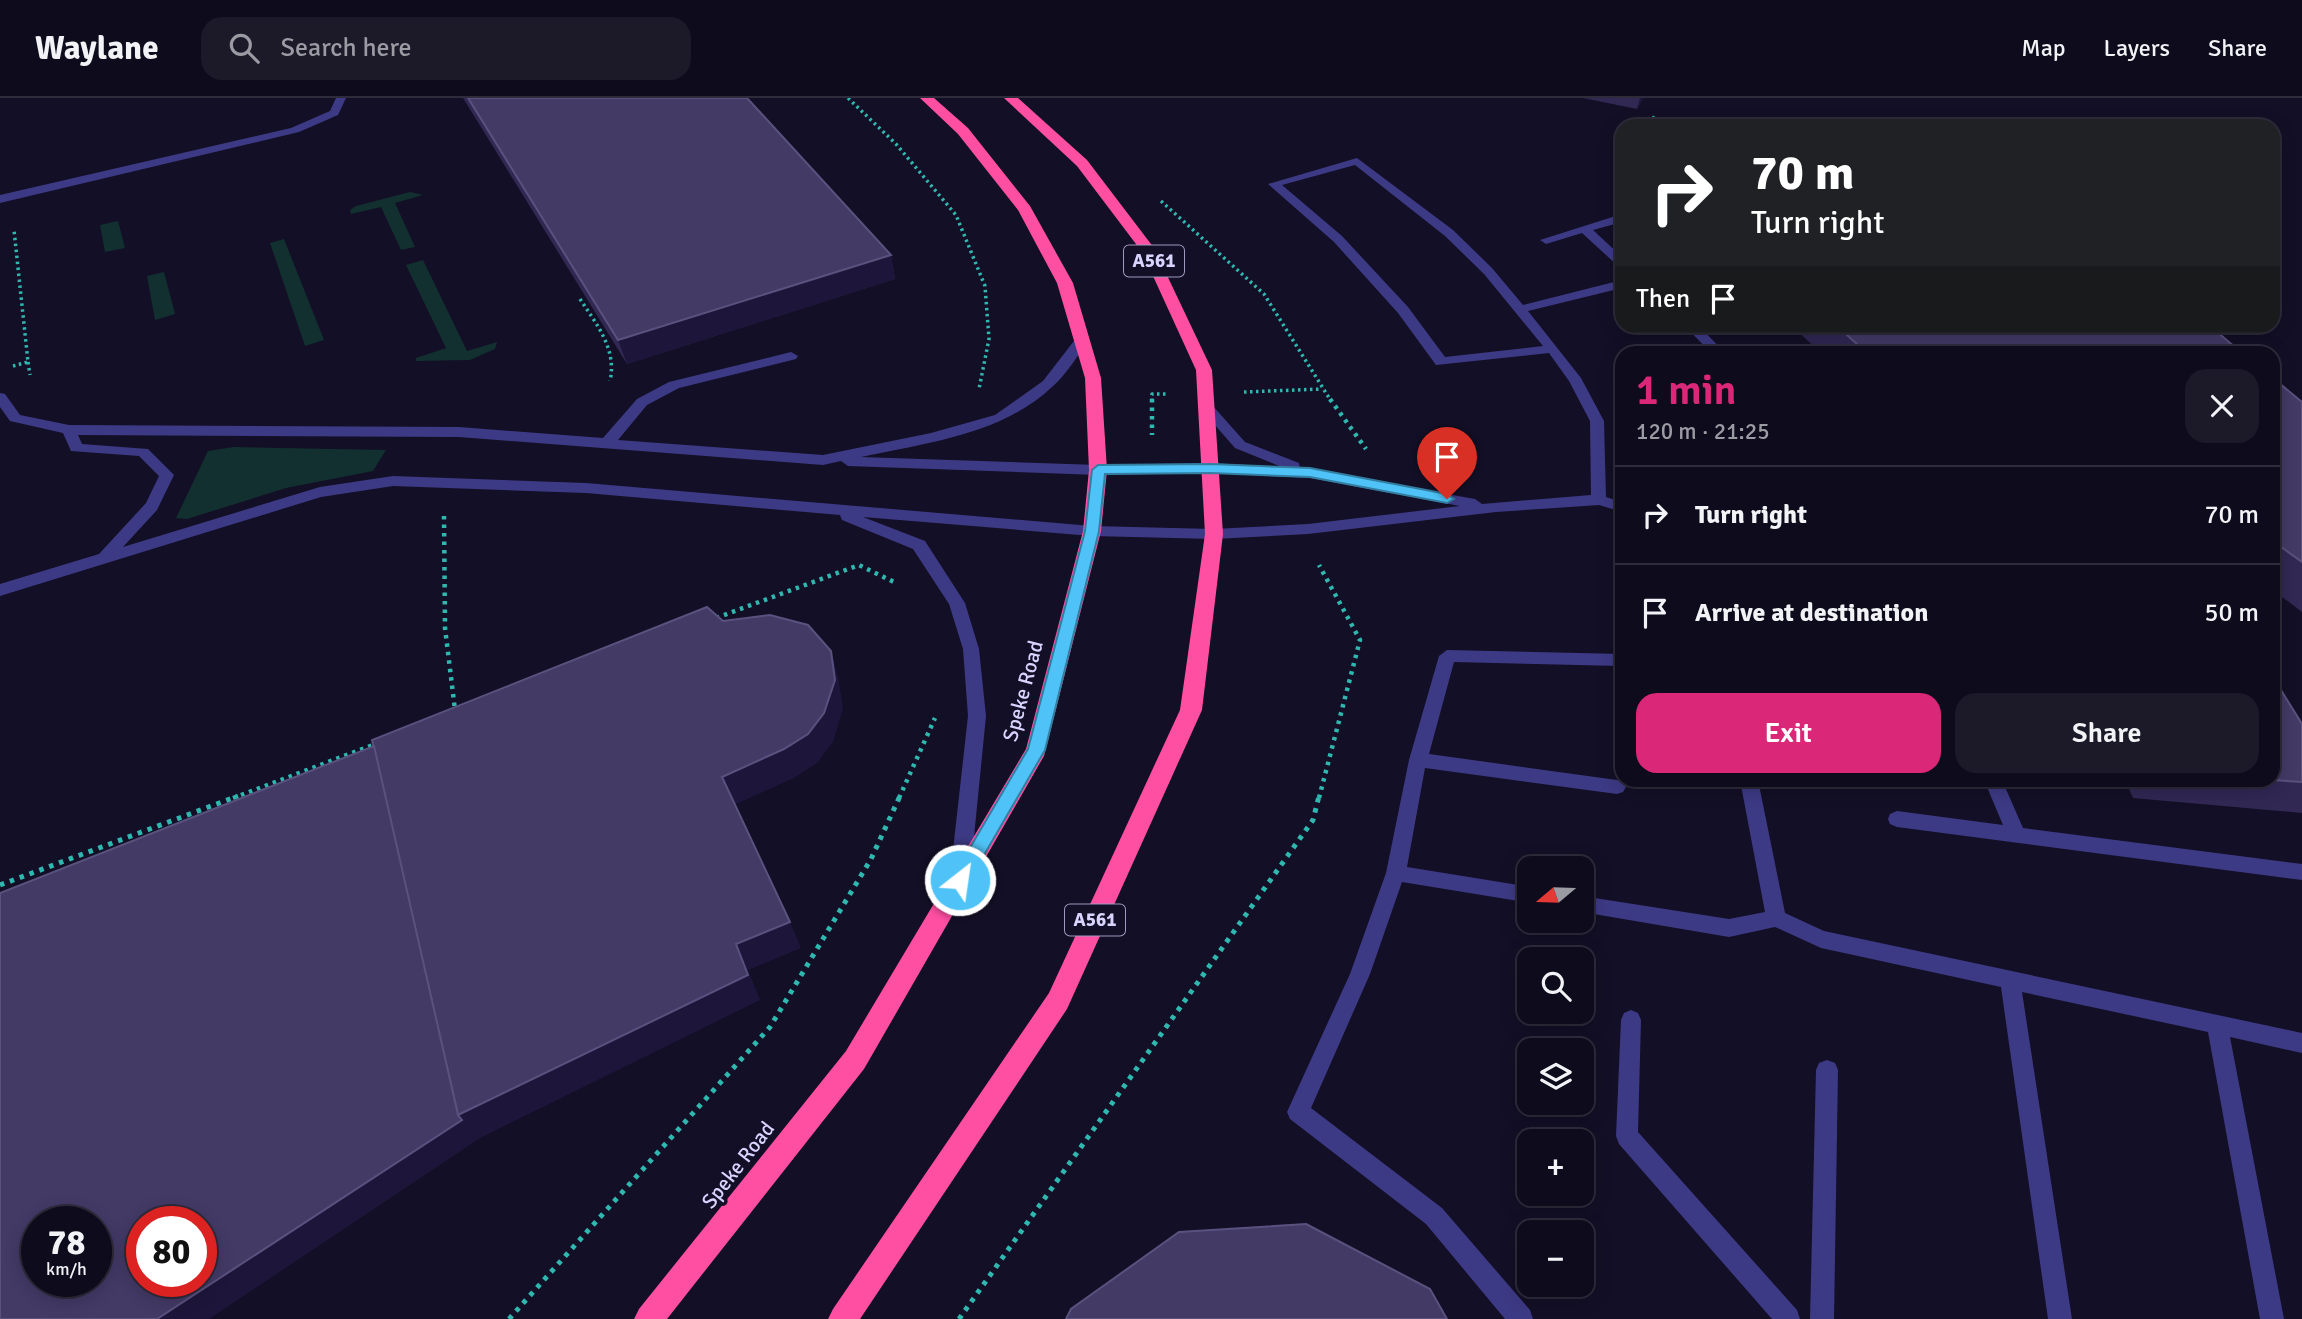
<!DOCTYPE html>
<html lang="en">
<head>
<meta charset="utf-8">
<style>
	:root { --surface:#0e0b1c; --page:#1c1929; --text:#f1f3f6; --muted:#9b9ba3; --line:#2e2b3b; --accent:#db2777 }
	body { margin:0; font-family:Signika,sans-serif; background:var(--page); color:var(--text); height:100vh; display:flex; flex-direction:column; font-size:26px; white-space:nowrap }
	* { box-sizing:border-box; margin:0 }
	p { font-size:23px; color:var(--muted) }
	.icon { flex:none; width:38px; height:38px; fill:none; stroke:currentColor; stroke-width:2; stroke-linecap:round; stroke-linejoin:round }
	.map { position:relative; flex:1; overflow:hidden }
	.details { position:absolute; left:1615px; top:248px; width:665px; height:441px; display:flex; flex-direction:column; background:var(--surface); border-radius:21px; box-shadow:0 4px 18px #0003,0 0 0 2px var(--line) }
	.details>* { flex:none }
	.banner { position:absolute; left:1615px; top:21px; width:665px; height:214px; border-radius:21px; box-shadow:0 4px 18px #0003,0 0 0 2px var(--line); background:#202124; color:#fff; overflow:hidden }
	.needle { width:46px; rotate:251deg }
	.tools { position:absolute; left:1517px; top:758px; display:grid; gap:14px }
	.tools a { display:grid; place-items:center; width:77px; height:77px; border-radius:14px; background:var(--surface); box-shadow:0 4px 18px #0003,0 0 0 2px var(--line); font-size:35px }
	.speed { position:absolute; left:21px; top:1108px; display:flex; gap:14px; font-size:35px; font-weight:700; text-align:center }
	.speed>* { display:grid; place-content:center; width:91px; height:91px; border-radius:50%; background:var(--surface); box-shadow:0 4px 18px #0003,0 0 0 2px var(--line); line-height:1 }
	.speed small { font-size:18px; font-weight:400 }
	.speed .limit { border:10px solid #d22; background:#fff; color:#111 }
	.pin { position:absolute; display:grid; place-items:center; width:60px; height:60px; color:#fff; margin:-72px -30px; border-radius:50% 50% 50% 0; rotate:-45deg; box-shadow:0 0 7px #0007 }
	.pin .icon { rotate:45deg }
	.me { position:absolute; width:77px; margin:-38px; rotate:30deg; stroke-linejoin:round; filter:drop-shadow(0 0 5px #0008) }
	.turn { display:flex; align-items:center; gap:24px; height:147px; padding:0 21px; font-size:32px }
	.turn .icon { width:91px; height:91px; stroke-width:2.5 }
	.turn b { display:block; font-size:49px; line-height:60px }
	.then { display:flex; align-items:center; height:66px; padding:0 21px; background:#0003; gap:14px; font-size:26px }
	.round { display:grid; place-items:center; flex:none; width:74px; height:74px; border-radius:21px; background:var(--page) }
	.headline { display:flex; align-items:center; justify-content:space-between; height:119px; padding:0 21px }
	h1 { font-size:42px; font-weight:600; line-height:52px; color:var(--accent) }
	.cta { display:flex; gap:14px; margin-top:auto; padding:14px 21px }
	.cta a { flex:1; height:80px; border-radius:21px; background:var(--accent); color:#fff; font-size:28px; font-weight:600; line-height:80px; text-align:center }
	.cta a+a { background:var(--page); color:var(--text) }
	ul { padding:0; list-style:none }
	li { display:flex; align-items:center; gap:21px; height:98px; padding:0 21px; border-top:2px solid var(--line) }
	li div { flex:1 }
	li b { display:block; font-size:26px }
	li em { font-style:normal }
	header { display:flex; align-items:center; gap:42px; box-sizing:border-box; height:98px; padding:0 35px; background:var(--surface); border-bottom:2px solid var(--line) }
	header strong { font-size:33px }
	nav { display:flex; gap:38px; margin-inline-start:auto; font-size:24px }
	.search { width:490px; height:63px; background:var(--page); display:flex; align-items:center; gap:18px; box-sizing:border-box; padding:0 24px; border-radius:21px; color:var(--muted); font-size:26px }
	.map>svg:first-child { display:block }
	.green { fill:#12302f }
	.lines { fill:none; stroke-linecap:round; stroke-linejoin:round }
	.path-far2 { stroke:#2fb8b0; stroke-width:3.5; stroke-dasharray:2.5 3.5; stroke-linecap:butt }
	.path-far1 { stroke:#2fb8b0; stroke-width:4.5; stroke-dasharray:3.5 5; stroke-linecap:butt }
	.path { stroke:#2fb8b0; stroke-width:5; stroke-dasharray:4.5 6; stroke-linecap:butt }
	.minor { fill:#3d3a85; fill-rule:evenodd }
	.highway { fill:#ff4fa3; fill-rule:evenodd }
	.wall { fill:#312854 }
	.shaded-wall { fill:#1d163a }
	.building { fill:#433a66; stroke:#5a527e; stroke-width:2; fill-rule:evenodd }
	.route { fill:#4fc3f7; stroke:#337fa1; stroke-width:2 }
	.labels { text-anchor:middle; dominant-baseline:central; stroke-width:7; stroke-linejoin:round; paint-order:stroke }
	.shield { fill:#130f26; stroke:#9e99be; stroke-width:2 }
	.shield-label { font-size:19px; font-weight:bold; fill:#d9d4ff }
	.street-label { font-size:21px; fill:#d9d4ff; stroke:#130f26 }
</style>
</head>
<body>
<header>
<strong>Waylane</strong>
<div class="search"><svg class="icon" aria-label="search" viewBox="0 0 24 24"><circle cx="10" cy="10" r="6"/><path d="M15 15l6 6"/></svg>Search here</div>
<nav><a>Map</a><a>Layers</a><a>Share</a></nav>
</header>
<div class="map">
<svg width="2302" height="1221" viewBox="0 0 2302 1221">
	<rect width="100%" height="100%" fill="#130f26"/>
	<!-- green -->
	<g class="green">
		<path d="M410,94l13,3 -28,8 20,44 -14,3 -20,-43 -30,7 -1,-4 6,-4z"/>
		<path d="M118,123l7,27 -20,4 -5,-27z"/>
		<path d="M284,141l40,101 -19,6 -35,-103z"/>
		<path d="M423,162l44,91 30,-9 -2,7 -25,11 -54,1v-3l30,-10 -40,-83z"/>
		<path d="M164,174l11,42 -20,6 -8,-44z"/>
		<path d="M234,349l152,3 -13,21 -87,17 -99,31 -11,-1 32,-67z"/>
	</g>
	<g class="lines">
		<!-- path-far2 -->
		<g class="path-far2">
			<path d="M848,0l48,46 60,71 29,71 4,53 -10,50"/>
			<path d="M1652,19l15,9"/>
			<path d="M1161,103l103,93 67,107"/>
			<path d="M580,201c17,26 37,50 30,82"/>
			<path d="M28,264l2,13"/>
			<path d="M13,268l15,-4 -14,-132"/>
			<path d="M1244,294l78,-3"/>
			<path d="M1152,303v-7h16"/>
		</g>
		<!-- path-far1 -->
		<g class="path-far1">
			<path d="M1152,301v36"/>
			<path d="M1330,301l36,50"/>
			<path d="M444,418l1,112 10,82"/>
			<path d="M716,520l143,-53 37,18"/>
			<path d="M233,700l143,-54"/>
			<path d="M899,700l36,-80"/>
			<path d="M1319,700l41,-158 -41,-75"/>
		</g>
		<!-- path -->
		<g class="path">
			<path d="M0,787l238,-89"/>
			<path d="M509,1221l261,-292 101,-168 29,-63"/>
			<path d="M959,1221l354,-499 6,-24"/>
		</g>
		<!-- minor -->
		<g class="minor">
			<path d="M336,0h10l-8,17 -39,17 -299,71v-8l291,-67 39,-17z"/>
			<path d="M1357,60l96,72 39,38 31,37 99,-25v8l-94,23 53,67 23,43 2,76 16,5v10l-23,-7 -103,7 -188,22 -94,5 -122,-3 -229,-19 62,24 40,62 14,46 7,67 -16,161 -3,6 -7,2 -7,-2 -3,-6 18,-161 -5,-67 -14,-45 -36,-55 -71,-29 -2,-5 -254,-22 -193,-7 -72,11 -321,99v-12l99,-30 47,-51 13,-27 -20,-20 -68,-5 -8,-18 -53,-12 -10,-14v-14l5,1 15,21 49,10 390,2 144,11 34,-39 32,-17 122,-30 7,4 -2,3 -117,29 -32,17 -29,35 205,15 108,-22 64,-18 48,-34 34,-44 5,-1 7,4c-11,15 -23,35 -37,47 -51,48 -126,56 -191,70l237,8 113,-2 71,4 -47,-19 -35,-40 7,-4 5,1 33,37 54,21 1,5 175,31 7,5 109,-9 -1,-74 -21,-40 -20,-28 -113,12 -38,-52 -64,-71 -66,-58zM1355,67l90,71 39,38 59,72 -98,11 -37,-50 -66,-71 -60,-51zM78,337l381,2 364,28 18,-4 7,5 250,9 113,-2 99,5 150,28 -152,18 -94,5 -122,-3 -506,-43 -193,-7 -73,11 -197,60 34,-37 17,-35 -26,-26 -66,-5z"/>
			<path d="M1622,116v8l-29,8 29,27v10l-4,-1 -36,-33 -36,11 -6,-4z"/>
			<path d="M1685,228h14l27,28h-14z"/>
			<path d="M1447,552l175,4 -1,12 -167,-4 -25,92 188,26 6,2 3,5 -3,5 -6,2 -192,-26 -18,99 123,20v16l-128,-21 -32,92 -59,134 131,100 88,102 3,9h-28l-79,-95 -136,-105 -3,-7 63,-138 36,-101 23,-113 30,-104z"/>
			<path d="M1740,682h18l27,133 39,18 478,102v20l-72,-16 54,282h-24l-52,-287 -186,-40 50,327h-24l-47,-332 -180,-39 -46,-21 -46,10 -147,-25v-16l147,23 36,-7z"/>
			<path d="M1984,682h18l21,48 279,36v16l-405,-53 -7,-3 -2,-5 2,-5 7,-3 106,14z"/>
			<path d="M1631,912l7,3 3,7 -3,112 159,178 3,9h-28l-153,-175 -3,-8 5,-116 3,-7z"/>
			<path d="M1827,962l8,3 3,7 -4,249h-24l6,-249 3,-7z"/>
		</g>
		<!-- highway -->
		<g class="highway">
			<path d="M920,0h14l34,30 62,78 43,77 28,95 6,92 -6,61 -57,225 -180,313 -197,250h-33l5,-10 207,-258 180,-302 57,-218 6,-61 -4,-92 -28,-95 -39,-73 -60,-76z"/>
			<path d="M1004,0h14l69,62 67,88 58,122 11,164 -21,176 -135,299 -207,310h-32l5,-10 216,-316 131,-283 25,-176 -9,-164 -54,-118 -65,-86z"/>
		</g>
	</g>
	<!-- wall -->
	<g class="wall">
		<path d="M463,0h284l144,157 4,24 -268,85z"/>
		<path d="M1583,0h60l-6,11z"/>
		<path d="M1792,228h176l4,2 18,-1 -1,-1h218l36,28h-421z"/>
		<path d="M2273,280l29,24v210l-29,-22z"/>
		<path d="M2273,579l29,47v89l-169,-15 -8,-18h148z"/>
	</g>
	<!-- shaded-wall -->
	<g class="shaded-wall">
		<path d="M1640,0h3l-6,11z"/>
		<path d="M891,157l4,24 -268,85 -9,-24z"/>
		<path d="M831,553l8,30 4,28 -10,33 -16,21 -23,15 -60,27 -12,-28z"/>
		<path d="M790,824l11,26 -53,22 12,30 -280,138 -271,181h-52l301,-204 278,-171z"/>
	</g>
	<!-- building -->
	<g class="building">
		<path d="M468,0h279l144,157 -273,85z"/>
		<path d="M1837,228h131l4,2 27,-2h208l8,4 28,24h-375z"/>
		<path d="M2273,280l29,24v160l-29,-21z"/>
		<path d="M707,509l16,14 47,-6 38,10 23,26 4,29 -11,33 -16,21 -24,15 -62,28 68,145 -54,22 12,31 -290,140 -86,-375z"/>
		<path d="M2273,579l29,47v58l-29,-2z"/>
		<path d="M374,648l84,369 4,5 -305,199h-157v-426zM37,1124h59v59h-59zM142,1124h59v59h-59z"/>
		<path d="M1306,1126l124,65 17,30h-381l5,-10 108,-77z"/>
	</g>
	<!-- route -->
	<path class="route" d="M1211,366l99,4 137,26 7,5 -7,4 -137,-26 -99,-4 -106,1 -6,57 -54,219 -79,136 -6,2 -6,-2 -3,-6 3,-5 74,-126 57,-218 7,-61 6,-5z"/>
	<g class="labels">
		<!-- shield labels -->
		<g class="shield">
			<rect x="1124" y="147.5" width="60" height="31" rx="5"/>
			<rect x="1065" y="806.5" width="60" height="31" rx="5"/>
		</g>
		<g class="shield-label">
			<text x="1154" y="163">A561</text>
			<text x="1095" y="822">A561</text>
		</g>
		<!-- street labels -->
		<g class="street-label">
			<text transform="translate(1023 593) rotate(-75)">Speke Road</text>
			<text transform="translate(738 1067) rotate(-52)">Speke Road</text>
		</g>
	</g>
</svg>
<div class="tools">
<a><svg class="needle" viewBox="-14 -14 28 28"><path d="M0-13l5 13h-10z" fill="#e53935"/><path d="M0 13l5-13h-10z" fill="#9b9ba3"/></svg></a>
<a><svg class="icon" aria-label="search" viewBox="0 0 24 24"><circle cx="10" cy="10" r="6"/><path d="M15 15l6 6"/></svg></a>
<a><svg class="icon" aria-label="layers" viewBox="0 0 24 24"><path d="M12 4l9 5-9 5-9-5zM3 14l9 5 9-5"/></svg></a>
<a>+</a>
<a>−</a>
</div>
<div class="speed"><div>78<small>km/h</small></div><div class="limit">80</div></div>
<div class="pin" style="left:1447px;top:401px;background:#d93025"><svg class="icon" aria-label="arrive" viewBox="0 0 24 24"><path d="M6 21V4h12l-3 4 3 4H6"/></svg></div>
<svg class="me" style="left:960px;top:782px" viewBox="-20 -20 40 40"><circle r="17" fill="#4fc3f7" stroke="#fff" stroke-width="3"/><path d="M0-11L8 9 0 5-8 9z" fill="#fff"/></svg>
<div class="banner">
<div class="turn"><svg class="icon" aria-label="right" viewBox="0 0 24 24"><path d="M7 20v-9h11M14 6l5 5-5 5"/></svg><div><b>70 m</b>Turn right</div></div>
<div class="then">Then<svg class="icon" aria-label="arrive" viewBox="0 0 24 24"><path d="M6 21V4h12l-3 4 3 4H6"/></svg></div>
</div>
<section class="details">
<div class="headline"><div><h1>1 min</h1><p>120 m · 21:25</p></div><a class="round"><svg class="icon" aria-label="close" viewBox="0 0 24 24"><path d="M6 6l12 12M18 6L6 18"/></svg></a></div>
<ul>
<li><svg class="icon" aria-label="right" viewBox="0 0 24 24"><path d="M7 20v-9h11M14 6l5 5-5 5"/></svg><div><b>Turn right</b></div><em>70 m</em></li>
<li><svg class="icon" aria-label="arrive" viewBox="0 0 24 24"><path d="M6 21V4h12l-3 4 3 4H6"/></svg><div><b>Arrive at destination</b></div><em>50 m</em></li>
</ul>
<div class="cta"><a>Exit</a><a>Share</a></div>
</section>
</div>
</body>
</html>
